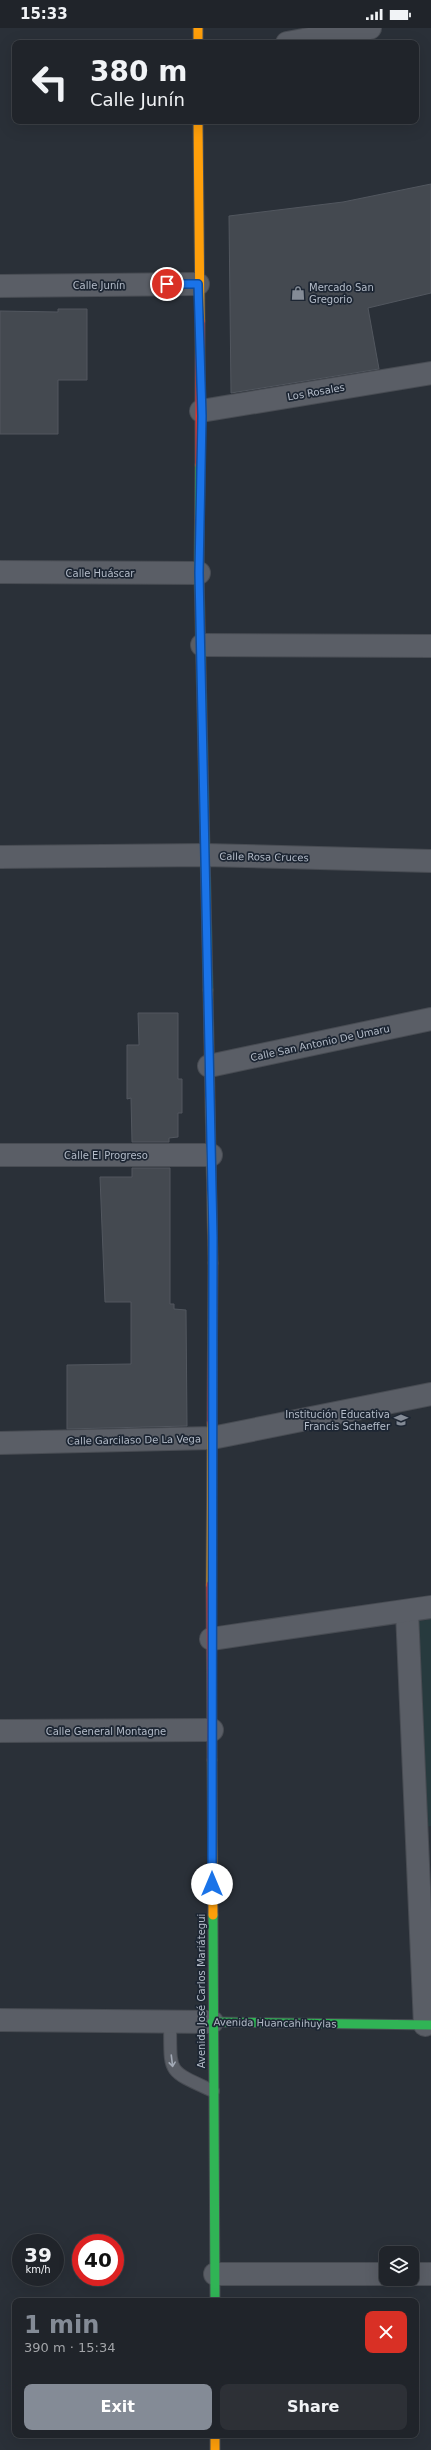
<!DOCTYPE html>
<html lang="en">
<head>
<meta charset="utf-8">
<style>
	:root { --surface:#20242a; --page:#2d3036; --text:#f1f3f6; --muted:#a2a4a8; --line:#3d4147; --accent:#848b96 }
	body { margin:0; font-family:"DejaVu Sans",sans-serif; background:var(--page); color:var(--text); height:100vh; display:flex; flex-direction:column; font-size:15px; white-space:nowrap }
	* { box-sizing:border-box; margin:0 }
	p { font-size:13px; color:var(--muted) }
	.icon { flex:none; width:22px; height:22px; fill:none; stroke:currentColor; stroke-width:2; stroke-linecap:round; stroke-linejoin:round }
	.map { position:relative; flex:1; overflow:hidden }
	.panel { position:absolute; left:12px; top:2270px; width:407px; height:140px; display:flex; flex-direction:column; background:var(--surface); border-radius:8px; box-shadow:0 4px 16px #0002,0 0 0 1px var(--line) }
	.panel>* { flex:none }
	.banner { position:absolute; left:12px; top:12px; width:407px; height:84px; border-radius:8px; box-shadow:0 4px 16px #0002,0 0 0 1px var(--line); background:#20242a; color:var(--text); overflow:hidden }
	.buttons { position:absolute; left:379px; top:2218px; display:grid; gap:8px }
	.buttons a { display:grid; place-items:center; width:40px; height:40px; border-radius:8px; background:var(--surface); box-shadow:0 4px 16px #0002,0 0 0 1px var(--line); font-size:20px }
	.speed { position:absolute; left:12px; top:2206px; display:flex; gap:8px; font-size:20px; font-weight:700; text-align:center }
	.speed>* { display:grid; place-content:center; width:52px; height:52px; border-radius:50%; background:var(--surface); box-shadow:0 4px 16px #0002,0 0 0 1px var(--line); line-height:1 }
	.speed small { font-size:10px; font-weight:400 }
	.speed .limit { border:6px solid #d22; background:#fff; color:#111 }
	.pin { position:absolute; display:grid; place-items:center; width:34px; height:34px; color:#fff; margin:-17px; border:2px solid #fff; border-radius:50%; box-shadow:0 1px 4px #0007 }
	.me { position:absolute; width:44px; margin:-22px; rotate:0deg; stroke-linejoin:round; filter:drop-shadow(0 0 3px #0008) }
	.turn { display:flex; align-items:center; gap:14px; height:84px; padding:0 12px; font-size:18px }
	.turn .icon { width:52px; height:52px; stroke-width:2.5 }
	.turn b { display:block; font-size:28px; line-height:34px }
	.round { display:grid; place-items:center; flex:none; width:42px; height:42px; border-radius:8px; background:var(--page) }
	.overview { display:flex; align-items:center; justify-content:space-between; height:68px; padding:0 12px }
	h1 { font-size:24px; font-weight:700; line-height:30px; color:var(--accent) }
	.cta { display:flex; gap:8px; margin-top:auto; padding:8px 12px }
	.cta a { flex:1; height:46px; border-radius:8px; background:var(--accent); color:#fff; font-size:16px; font-weight:700; line-height:46px; text-align:center }
	.cta a+a { background:var(--page); color:var(--text) }
	.status { display:flex; justify-content:space-between; align-items:center; height:28px; padding:0 20px; background:var(--surface); direction:ltr }
	.status svg { height:11px; fill:currentColor }
	.map>svg:first-child { display:block }
	.green { fill:#273a3e }
	.building { fill:#444950; stroke:#52575f }
	.lines { fill:none; stroke-linecap:round; stroke-linejoin:round }
	.lane-casing { stroke:#484c53; stroke-width:14 }
	.street-casing { stroke:#484c53; stroke-width:24 }
	.fast-casing { stroke:#484c53; stroke-width:11 }
	.slow-casing { stroke:#484c53; stroke-width:11 }
	.jam-casing { stroke:#484c53; stroke-width:11 }
	.lane { stroke:#5a5e66; stroke-width:12 }
	.street { stroke:#5a5e66; stroke-width:22 }
	.fast { stroke:#30b455; stroke-width:9 }
	.slow { stroke:#ff9f0a; stroke-width:9 }
	.jam { stroke:#e5322d; stroke-width:9 }
	.oneway { stroke:#a2a9b5 }
	.route-casing { stroke:#114b97; stroke-width:10 }
	.route { stroke:#1a73e8; stroke-width:7 }
	.labels { text-anchor:middle; dominant-baseline:central; stroke-width:3.5; stroke-linejoin:round; paint-order:stroke }
	.street-label { font-size:10px; fill:#b4bcc9; stroke:#1d2633 }
	.poi-label { font-size:10px; fill:#b4bcc9; stroke:#1d2633; text-anchor:start }
</style>
</head>
<body>
<div class="status"><b>15:33</b><svg viewBox="0 0 49 12"><path d="M0 12V9h3v3zM5 12V6h3v6zM10 12V3h3v9zM15 12V0h3v12zM26 1h20v11H26zM47 4h2v5h-2z"/></svg></div>
<div class="map">
<svg width="431" height="2422" viewBox="0 0 431 2422">
	<rect width="100%" height="100%" fill="#2a3038"/>
	<!-- green -->
	<path class="green" d="M431,1591v207l-6,1 -9,-205z"/>
	<!-- building -->
	<g class="building">
		<path d="M431,156v109l-63,15 11,61 -148,24 -2,-177 114,-14z"/>
		<path d="M58,281h29v71h-29v54h-58v-123l58,1z"/>
		<path d="M138,985h40v66h4v34h-4v24l-9,1v4h-37l-1,-44 -4,1v-54h12z"/>
		<path d="M132,1140h38v136h4v5l12,1 1,116 -120,3v-64l64,-1v-62h-26l-5,-125h32z"/>
	</g>
	<g class="lines">
		<defs>
			<path id="lane" d="M170,1994c1,52 -5,47 43,69"/>
			<g id="street">
				<path d="M287,15l83,-15"/>
				<path d="M0,258l198,-2"/>
				<path d="M201,383l230,-38"/>
				<path d="M0,544l199,1"/>
				<path d="M202,617l229,1"/>
				<path d="M0,829l205,-2 226,6"/>
				<path d="M209,1038l222,-47"/>
				<path d="M0,1127h211"/>
				<path d="M0,1415l212,-5 219,-44"/>
				<path d="M407,1584l18,413"/>
				<path d="M211,1611l220,-32"/>
				<path d="M0,1703l212,-1"/>
				<path d="M0,1992l212,2"/>
				<path d="M215,2246h171"/>
				<path d="M412,2246h19"/>
			</g>
			<g id="fast">
				<path d="M200,437l-1,108 9,417"/>
				<path d="M213,1887l2,386"/>
				<path d="M212,1994l219,3"/>
			</g>
			<g id="slow">
				<path d="M198,0v15"/>
				<path d="M198,93l2,200"/>
				<path d="M208,962l5,273"/>
				<path d="M211,1557l1,-162"/>
				<path d="M212,1732l1,155"/>
				<path d="M215,2407v15"/>
			</g>
			<g id="jam">
				<path d="M200,293v144"/>
				<path d="M212,1395l1,-160"/>
				<path d="M211,1557l1,175"/>
			</g>
		</defs>
		<!-- lane casing -->
		<use href="#lane" class="lane-casing"/>
		<!-- street casing -->
		<use href="#street" class="street-casing"/>
		<!-- fast casing -->
		<use href="#fast" class="fast-casing"/>
		<!-- slow casing -->
		<use href="#slow" class="slow-casing"/>
		<!-- jam casing -->
		<use href="#jam" class="jam-casing"/>
		<!-- lane -->
		<use href="#lane" class="lane"/>
		<!-- street -->
		<use href="#street" class="street"/>
		<!-- fast -->
		<use href="#fast" class="fast"/>
		<!-- slow -->
		<use href="#slow" class="slow"/>
		<!-- jam -->
		<use href="#jam" class="jam"/>
	</g>
	<!-- one-way arrows -->
	<defs><path id="oneway-shaft" d="M-6 0H5M1.5-3L5.5 0L1.5 3" fill="none" stroke-width="1.6" stroke-linecap="round" stroke-linejoin="round"/></defs>
	<use class="oneway" href="#oneway-shaft" transform="translate(172 2033) rotate(83)"/>
	<g class="lines">
		<defs>
			<path id="route" d="M167,256h31l4,132 -3,157 14,664 -1,647"/>
		</defs>
		<!-- route casing -->
		<use href="#route" class="route-casing"/>
		<!-- route -->
		<use href="#route" class="route"/>
	</g>
	<!-- icons -->
	<defs>
		<symbol id="shop-bare" viewBox="-9 -9 18 18"><path d="M-5-2.5h2.3a2.7 3.5 0 0 1 5.4 0H5L5.5 6h-11ZM-1.5-2.5h3a1.5 2.3 0 0 0-3 0Z" fill="#848b96" stroke="#1d2633" stroke-width="2.5" paint-order="stroke"/></symbol>
		<symbol id="school-bare" viewBox="-9 -9 18 18"><path d="M0-5L7-2L0 1L-7-2ZM-4 1L0 2.5L4 1V4Q0 6-4 4Z" fill="#848b96" stroke="#1d2633" stroke-width="2.5" paint-order="stroke"/></symbol>
	</defs>
	<g fill-rule="evenodd">
		<use href="#shop-bare" x="288" y="255" width="20" height="20"/>
		<use href="#school-bare" x="391" y="1382" width="20" height="20"/>
	</g>
	<g class="labels">
		<!-- street labels -->
		<g class="street-label">
			<text x="99" y="257">Calle Junín</text>
			<text transform="translate(316 364) rotate(-10)">Los Rosales</text>
			<text x="100" y="545">Calle Huáscar</text>
			<text transform="translate(264 829) rotate(1)">Calle Rosa Cruces</text>
			<text transform="translate(320 1015) rotate(-12)">Calle San Antonio De Umaru</text>
			<text x="106" y="1127">Calle El Progreso</text>
			<text transform="translate(134 1412) rotate(-1)">Calle Garcilaso De La Vega</text>
			<text x="106" y="1703">Calle General Montagne</text>
			<text transform="translate(201 1963) rotate(-90)">Avenida José Carlos Mariátegui</text>
			<text transform="translate(275 1995) rotate(1)">Avenida Huancahihuylas</text>
		</g>
		<!-- poi labels -->
		<g class="poi-label">
			<text x="309" y="259">Mercado San<tspan x="309" dy="12">Gregorio</tspan></text>
			<text x="390" y="1386" text-anchor="end">Institución Educativa<tspan x="390" dy="12">Francis Schaeffer</tspan></text>
		</g>
	</g>
</svg>
<div class="buttons">
<a><svg class="icon" aria-label="layers" viewBox="0 0 24 24"><path d="M12 4l9 5-9 5-9-5zM3 14l9 5 9-5"/></svg></a>
</div>
<div class="speed"><div>39<small>km/h</small></div><div class="limit">40</div></div>
<div class="pin" style="left:167px;top:256px;background:#d93025"><svg class="icon" aria-label="arrive" viewBox="0 0 24 24"><path d="M6 21V4h12l-3 4 3 4H6"/></svg></div>
<svg class="me" style="left:212px;top:1856px" viewBox="-20 -20 40 40"><circle r="19" fill="#fff"/><path d="M0-13L10 11 0 6-10 11z" fill="#1a73e8"/></svg>
<div class="banner">
<div class="turn"><svg class="icon" aria-label="left" viewBox="0 0 24 24"><path d="M17 20v-9H6M10 6l-5 5 5 5"/></svg><div><b>380 m</b>Calle Junín</div></div>
</div>
<section class="panel">
<div class="overview"><div><h1>1 min</h1><p>390 m · 15:34</p></div><a class="round" style="background:#d93025;color:#fff"><svg class="icon" aria-label="close" viewBox="0 0 24 24"><path d="M6 6l12 12M18 6L6 18"/></svg></a></div>
<div class="cta"><a>Exit</a><a>Share</a></div>
</section>
</div>
</body>
</html>
